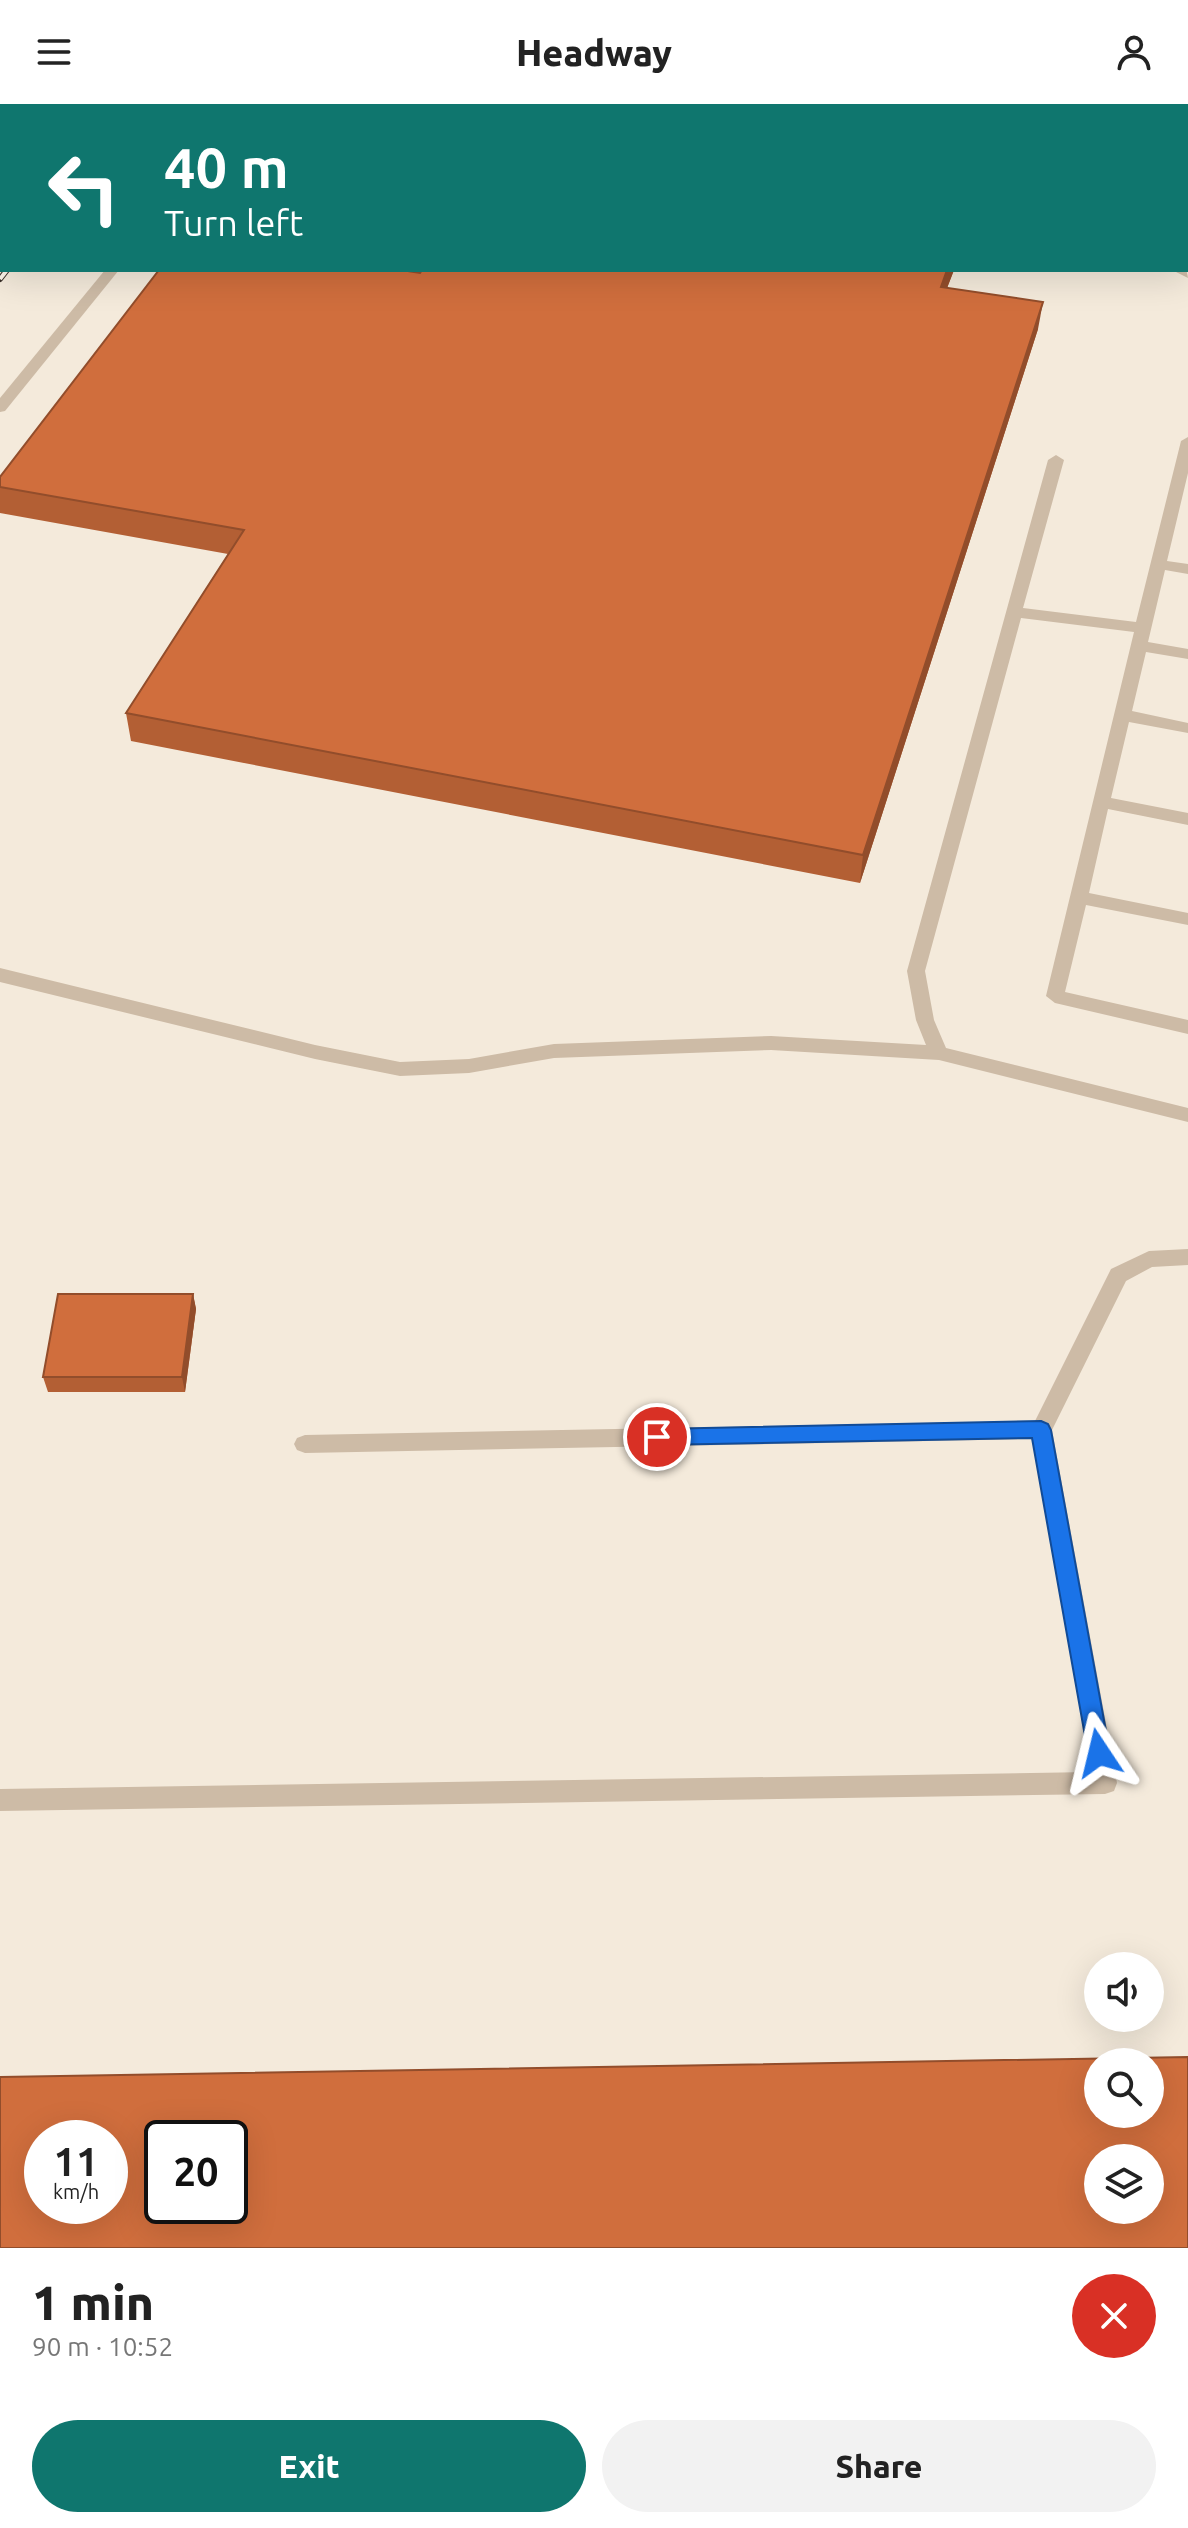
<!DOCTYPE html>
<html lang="en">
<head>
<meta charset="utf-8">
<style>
	:root { --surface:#fff; --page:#f2f2f2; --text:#222; --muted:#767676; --accent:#0f766e }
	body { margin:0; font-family:Ubuntu,sans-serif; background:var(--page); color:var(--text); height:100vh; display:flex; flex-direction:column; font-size:30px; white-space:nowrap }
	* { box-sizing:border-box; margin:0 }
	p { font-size:26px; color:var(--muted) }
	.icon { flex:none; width:44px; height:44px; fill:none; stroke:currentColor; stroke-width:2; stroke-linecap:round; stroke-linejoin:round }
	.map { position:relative; height:2144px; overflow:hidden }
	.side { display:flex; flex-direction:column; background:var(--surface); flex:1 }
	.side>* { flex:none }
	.top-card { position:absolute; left:0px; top:0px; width:1188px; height:168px; box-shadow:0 8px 32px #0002; background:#0f766e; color:#fff; overflow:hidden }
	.tools { position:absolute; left:1084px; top:1848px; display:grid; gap:16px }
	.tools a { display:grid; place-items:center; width:80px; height:80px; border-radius:50%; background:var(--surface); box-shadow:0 8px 32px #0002; font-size:40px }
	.speed { position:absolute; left:24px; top:2016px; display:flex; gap:16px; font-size:40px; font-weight:700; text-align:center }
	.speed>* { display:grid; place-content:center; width:104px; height:104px; border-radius:50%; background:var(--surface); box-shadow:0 8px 32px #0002; line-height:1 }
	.speed small { font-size:20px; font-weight:400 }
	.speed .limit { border:4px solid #111; border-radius:12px; background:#fff; color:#111 }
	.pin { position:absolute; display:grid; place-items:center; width:68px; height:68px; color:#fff; margin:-34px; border:4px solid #fff; border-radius:50%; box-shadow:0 2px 8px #0007 }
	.me { position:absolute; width:88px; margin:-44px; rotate:350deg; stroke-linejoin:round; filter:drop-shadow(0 0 6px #0008) }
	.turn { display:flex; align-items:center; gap:28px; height:168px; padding:0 32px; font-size:36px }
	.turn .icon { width:104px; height:104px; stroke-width:2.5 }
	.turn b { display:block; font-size:56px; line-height:68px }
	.round { display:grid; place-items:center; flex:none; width:84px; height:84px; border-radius:42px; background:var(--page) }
	.head { display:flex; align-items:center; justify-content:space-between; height:136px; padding:0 32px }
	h1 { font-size:48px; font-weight:800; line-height:60px }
	.action { display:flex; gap:16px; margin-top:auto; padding:16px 32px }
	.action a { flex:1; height:92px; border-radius:48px; background:var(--accent); color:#fff; font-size:32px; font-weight:800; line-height:92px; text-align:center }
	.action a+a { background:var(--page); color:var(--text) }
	header { display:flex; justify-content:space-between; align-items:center; height:104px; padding:0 32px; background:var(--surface); font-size:36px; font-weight:800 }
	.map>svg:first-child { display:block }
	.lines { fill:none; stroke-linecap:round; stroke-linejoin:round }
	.lane { fill:#cdbba6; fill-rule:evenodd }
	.rail-casing { stroke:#382e27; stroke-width:6 }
	.rail { stroke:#fbf4e8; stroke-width:4; stroke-dasharray:13; stroke-linecap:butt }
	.wall { fill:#b35f34 }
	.shaded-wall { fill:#924d2b }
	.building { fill:#d06e3d; stroke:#924d2b; stroke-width:2; fill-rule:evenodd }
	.route { fill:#1a73e8; stroke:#114b97; stroke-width:2 }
</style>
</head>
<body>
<header><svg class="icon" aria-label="menu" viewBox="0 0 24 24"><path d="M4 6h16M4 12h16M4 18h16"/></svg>Headway<svg class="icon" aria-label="person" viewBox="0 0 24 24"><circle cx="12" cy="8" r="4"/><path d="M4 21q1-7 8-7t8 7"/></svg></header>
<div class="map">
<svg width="1188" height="2144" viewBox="0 0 1188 2144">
	<rect width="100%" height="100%" fill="#f4eadb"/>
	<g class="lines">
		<!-- lane -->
		<g class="lane">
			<rect x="1186" y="133" width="2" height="9"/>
			<path d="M1186,164l2,10 -16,-8h14z"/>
			<path d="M105,166h14l-114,141 -5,1v-14z"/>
			<path d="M1188,333v36l-21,88 21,3v10l-23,-4 -17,72 40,7v10l-42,-7 -14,59 56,12v10l-59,-11 -18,76 77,15v12l-80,-16 -19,84 99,20v12l-102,-20 -21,87 123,28v14l-133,-31 -9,-7 88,-364 -113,-14 -96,353 9,49 12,28 242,60v14l-249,-62 -168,-10 -217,8 -85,15 -69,3 -85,-17 -315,-77v-14l315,77 85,17 69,-3 85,-15 217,-8 155,9 -10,-25 -9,-49 141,-511 8,-5 8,5 -41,148 113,14 45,-181z"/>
			<path d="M1188,1145v16l-36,2 -26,14 -74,149 65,353 -3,8 -9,3 -1105,17v-22l1091,-17 -59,-333 -727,14 -8,-3 -3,-6 3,-6 8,-3 730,-14 76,-152 38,-18z"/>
		</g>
		<defs>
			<g id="rail">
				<path d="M0,140l2,-3"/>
				<path d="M0,175l7,-9"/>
			</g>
		</defs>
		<!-- rail casing -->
		<use href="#rail" class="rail-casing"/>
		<!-- rail -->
		<use href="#rail" class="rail"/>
	</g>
	<!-- wall -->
	<g class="wall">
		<path d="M422,166h532l-7,18 91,41 -178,554 -729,-142 -5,-28 102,-159 -228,-41v-36l420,-204z"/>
		<path d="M193,1190l3,15 -11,83h-137l-5,-15z"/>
	</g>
	<!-- shaded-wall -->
	<g class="shaded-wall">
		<path d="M947,166h7l-17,44 4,-27z"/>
		<path d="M1043,198l-5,27 -178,554 3,-28z"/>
		<path d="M193,1190l3,15 -11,83 -3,-15z"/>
	</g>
	<!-- building -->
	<g class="building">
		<path d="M159,166h242l19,3 2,-3h525l-6,17 102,15 -180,553 -737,-142 118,-183 -244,-43v-10z"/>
		<path d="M58,1190h135l-11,83h-139z"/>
		<path d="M1188,1953v191h-1188v-171zM1098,1958h52v52h-52zM42,2034h68v68h-68zM162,2034h68v68h-68zM1098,2054h52v52h-52z"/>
	</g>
	<!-- route -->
	<path class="route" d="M1041,1317l7,3 3,6 59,323 -3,7 -8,3 -7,-3 -4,-7 -56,-315 -375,7 -7,-2 -3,-6 3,-6 7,-2z"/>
</svg>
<div class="tools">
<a><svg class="icon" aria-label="sound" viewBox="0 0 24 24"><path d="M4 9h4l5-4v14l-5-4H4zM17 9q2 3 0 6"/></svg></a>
<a><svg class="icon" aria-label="search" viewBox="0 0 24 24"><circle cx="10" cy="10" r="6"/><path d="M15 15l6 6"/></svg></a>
<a><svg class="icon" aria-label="layers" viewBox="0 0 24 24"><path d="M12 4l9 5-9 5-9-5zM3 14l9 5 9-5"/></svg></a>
</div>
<div class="speed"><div>11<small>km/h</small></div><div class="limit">20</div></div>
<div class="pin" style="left:657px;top:1333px;background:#d93025"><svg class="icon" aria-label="arrive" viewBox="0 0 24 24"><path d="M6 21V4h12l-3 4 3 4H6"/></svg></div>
<svg class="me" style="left:1099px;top:1649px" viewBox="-20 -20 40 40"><path d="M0-17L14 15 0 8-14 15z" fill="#1a73e8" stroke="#fff" stroke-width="4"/></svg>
<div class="top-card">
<div class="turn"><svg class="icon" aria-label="left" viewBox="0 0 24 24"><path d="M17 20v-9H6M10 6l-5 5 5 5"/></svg><div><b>40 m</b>Turn left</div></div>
</div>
</div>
<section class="side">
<div class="head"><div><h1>1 min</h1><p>90 m · 10:52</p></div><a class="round" style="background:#d93025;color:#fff"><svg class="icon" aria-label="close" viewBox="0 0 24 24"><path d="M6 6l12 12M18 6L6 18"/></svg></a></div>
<div class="action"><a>Exit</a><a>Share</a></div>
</section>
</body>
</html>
